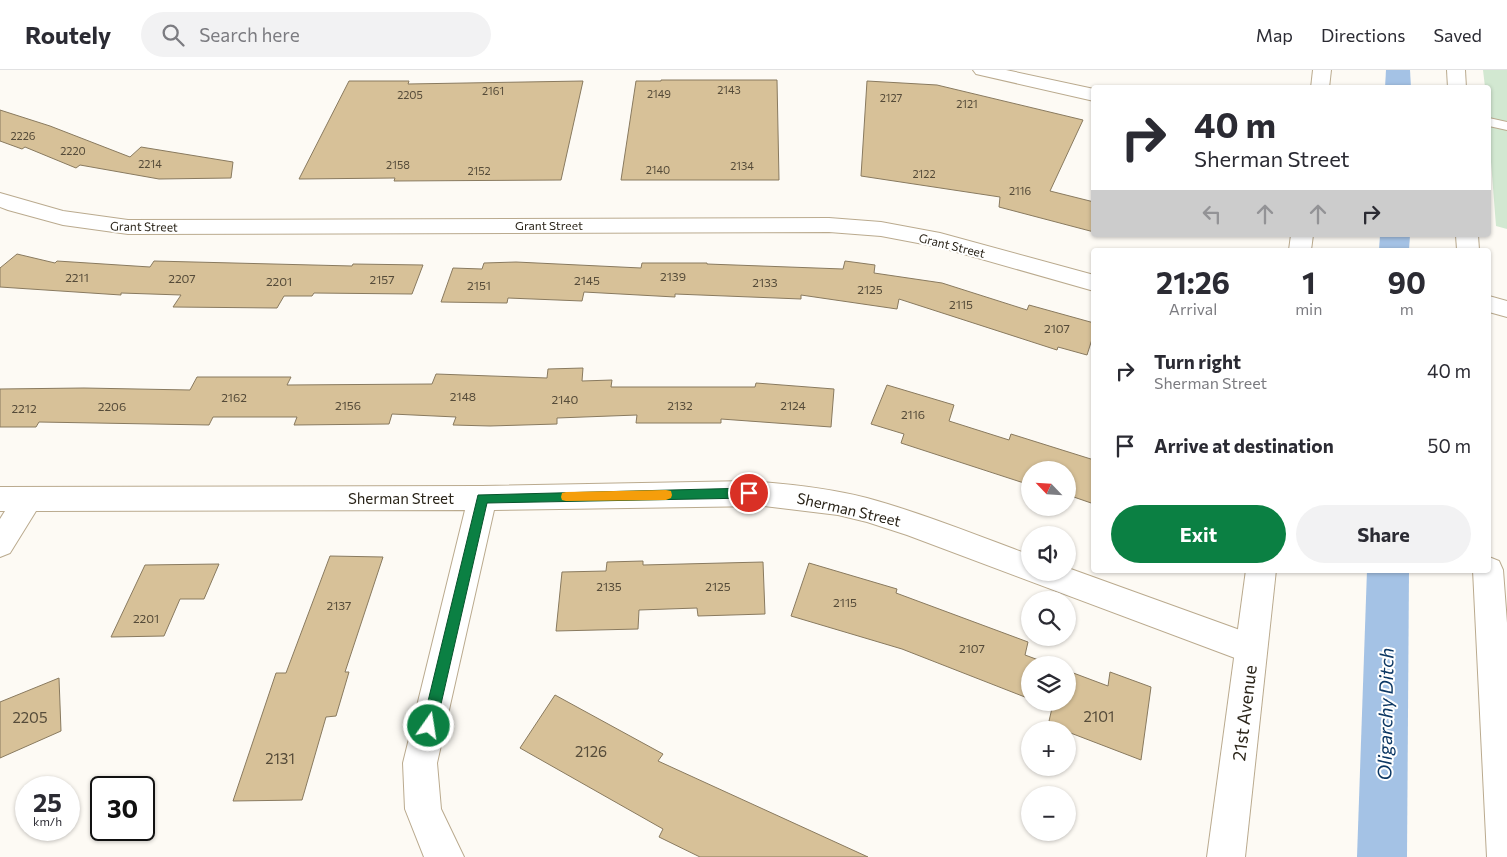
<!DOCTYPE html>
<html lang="en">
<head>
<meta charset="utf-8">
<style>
	:root { --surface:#fff; --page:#f2f2f3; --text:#2b2b33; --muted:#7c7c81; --line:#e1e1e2; --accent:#0b8043 }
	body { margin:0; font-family:Commissioner,sans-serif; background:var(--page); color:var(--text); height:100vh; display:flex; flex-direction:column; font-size:19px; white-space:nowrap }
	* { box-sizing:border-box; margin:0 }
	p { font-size:16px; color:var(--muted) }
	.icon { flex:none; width:28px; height:28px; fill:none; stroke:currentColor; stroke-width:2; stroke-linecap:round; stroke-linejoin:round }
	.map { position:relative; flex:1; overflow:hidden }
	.side { position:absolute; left:1091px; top:178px; width:400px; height:325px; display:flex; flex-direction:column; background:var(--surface); border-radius:5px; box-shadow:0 1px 4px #0004 }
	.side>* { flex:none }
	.banner { position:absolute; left:1091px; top:15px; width:400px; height:152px; border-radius:5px; box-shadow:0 1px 4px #0004; background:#fff; color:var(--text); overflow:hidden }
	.needle { width:32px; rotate:295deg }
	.buttons { position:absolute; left:1021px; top:391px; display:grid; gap:10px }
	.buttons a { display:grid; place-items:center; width:55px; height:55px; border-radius:50%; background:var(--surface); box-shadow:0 1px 4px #0004; font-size:25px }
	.speed { position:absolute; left:15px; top:706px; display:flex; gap:10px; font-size:25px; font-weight:700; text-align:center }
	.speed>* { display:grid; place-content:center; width:65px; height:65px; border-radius:50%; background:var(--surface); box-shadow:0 1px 4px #0004; line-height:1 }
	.speed small { font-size:12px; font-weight:400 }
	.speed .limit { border:2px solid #111; border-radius:8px; background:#fff; color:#111 }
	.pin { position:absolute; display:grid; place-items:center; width:42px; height:42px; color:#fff; margin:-21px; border:2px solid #fff; border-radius:50%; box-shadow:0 1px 5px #0007 }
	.me { position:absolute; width:55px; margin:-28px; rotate:13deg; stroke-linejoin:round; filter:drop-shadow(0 0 4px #0008) }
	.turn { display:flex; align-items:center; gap:18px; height:105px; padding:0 20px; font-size:22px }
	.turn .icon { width:65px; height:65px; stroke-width:2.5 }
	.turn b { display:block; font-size:35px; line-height:42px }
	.lanes { display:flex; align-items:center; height:48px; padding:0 20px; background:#0003; justify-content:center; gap:25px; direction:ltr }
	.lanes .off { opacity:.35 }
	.eta { display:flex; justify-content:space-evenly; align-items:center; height:85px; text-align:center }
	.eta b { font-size:30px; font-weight:700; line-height:35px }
	.cta { display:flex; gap:10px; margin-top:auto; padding:10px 20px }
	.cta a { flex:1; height:58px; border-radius:30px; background:var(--accent); color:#fff; font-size:20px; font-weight:700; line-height:58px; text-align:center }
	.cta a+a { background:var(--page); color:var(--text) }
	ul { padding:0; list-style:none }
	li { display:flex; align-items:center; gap:15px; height:75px; padding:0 20px }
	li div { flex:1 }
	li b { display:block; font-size:19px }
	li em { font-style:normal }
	header { display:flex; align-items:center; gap:30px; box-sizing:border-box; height:70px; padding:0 25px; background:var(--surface); border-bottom:1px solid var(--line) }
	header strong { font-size:24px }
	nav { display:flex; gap:28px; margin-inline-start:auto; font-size:18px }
	.search { width:350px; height:45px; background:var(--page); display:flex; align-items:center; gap:12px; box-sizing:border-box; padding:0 18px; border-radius:28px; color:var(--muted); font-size:19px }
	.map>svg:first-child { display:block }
	.green { fill:#d2e8d1 }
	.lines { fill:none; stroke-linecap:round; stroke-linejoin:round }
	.canal { fill:#a4c2e5; fill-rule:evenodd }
	.building { fill:#d7c198; stroke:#897a5f }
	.service-casing { stroke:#baaa8e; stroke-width:2 }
	.minor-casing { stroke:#baaa8e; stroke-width:2 }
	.tertiary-casing { stroke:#baaa8e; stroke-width:2 }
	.service { fill:#fff; fill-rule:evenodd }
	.minor { fill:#fff; fill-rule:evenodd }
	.tertiary { fill:#fff; fill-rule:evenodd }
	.route { fill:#0b8043; stroke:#07532c }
	.slow { fill:#f59e0b }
	.labels { text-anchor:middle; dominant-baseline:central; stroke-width:4; stroke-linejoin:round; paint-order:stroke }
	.far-number-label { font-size:11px; fill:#554b39 }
	.far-street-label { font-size:12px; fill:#2a2419; stroke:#fff }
	.number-label { font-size:12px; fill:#554b39 }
	.street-label { font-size:15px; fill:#2a2419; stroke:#fff }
	.near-number-label { font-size:15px; fill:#554b39 }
	.near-street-label { font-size:18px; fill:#2a2419; stroke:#fff }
	.near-water-label { font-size:19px; font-style:italic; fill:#0c3763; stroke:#fff }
</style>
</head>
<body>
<header>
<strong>Routely</strong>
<div class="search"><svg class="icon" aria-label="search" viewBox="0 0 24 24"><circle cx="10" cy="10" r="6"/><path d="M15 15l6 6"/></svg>Search here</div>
<nav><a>Map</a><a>Directions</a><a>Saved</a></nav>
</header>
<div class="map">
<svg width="1507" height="787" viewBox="0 0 1507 787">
	<rect width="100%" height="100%" fill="#fdfaf4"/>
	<!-- green -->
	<path class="green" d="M1483,0h24v159l-11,-3 -7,-90v-48l-4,-1z"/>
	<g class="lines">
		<!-- canal -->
		<g class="canal">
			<path d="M1386,0h24l1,18h-26z"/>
			<path d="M1380,165h30l-1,15h-30z"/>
			<path d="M1367,500h42l-2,287h-50z"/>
		</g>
	</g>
	<!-- building -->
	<g class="building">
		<path d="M661,10h116l2,100h-158l15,-99h25z"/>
		<path d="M349,11h60l-1,3 175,-3 -22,99 -167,1 1,-3 -96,1z"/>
		<path d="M867,11l70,4 146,35 -33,71 44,11v30l-95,-25 1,-10 -139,-21z"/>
		<path d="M0,40l50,16 80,31 11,-10 92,15 -2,16 -72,1 -79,-14 -4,3 -51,-21 -3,2 -22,-8z"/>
		<path d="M17,184l38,9 2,-2 93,6 4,-6 198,5 1,-2 70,1 -11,29 -98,-1 -2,3h-28l-7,12 -104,-1 8,-12 -60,-2v2l-121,-8v-19z"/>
		<path d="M845,191l30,4 -1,8 68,10 85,27 2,-5 65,18v10l-7,22 -29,-8 -1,3 -158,-51 -2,10 -96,-14v4l-126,-5v3l-91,-5 -2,9 -74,-3 -1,5 -66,-1 12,-34 29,1 2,-6 32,-1 125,6 1,-5h65v1l136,5z"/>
		<path d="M583,298l-1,13 30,-1 -1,7h144l1,-4 78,6 -3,38 -110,-8v4h-85l1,-8 -80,3v6l-67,2 -37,-1 3,-8 -64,-3 -3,10 -95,1 3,-8h-84l-4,8 -170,-3 -3,5h-36v-38l84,-1 106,2 7,-13h94l-4,8 145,-1 4,-10 111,4 1,-9z"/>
		<path d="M887,315l67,20 -5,16 60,19 2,-6 83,26v44l-26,-9v-25h-38v15l-129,-42 3,-9 -33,-10z"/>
		<path d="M330,486l53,1 -38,115h4l-13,44 -10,1 -24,83 -69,1 43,-128h10z"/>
		<path d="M643,491v4l120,-3 2,52 -67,2 -1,-8 -58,2 -1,19 -82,2 6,-59 44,-1 1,-9z"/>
		<path d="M809,493l88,26 -1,4 132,49 -3,13 27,10h-22v34l-128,-50 -111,-33z"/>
		<path d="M219,494l-15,35h-24l-16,37 -53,1 34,-72z"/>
		<path d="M1068,601l40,15 2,-14 41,15 -10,73 -73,-28v-2h-21l5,-22 -13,-6h29z"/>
		<path d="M59,608l2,53 -61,27v-56z"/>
		<path d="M555,625l108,59 -5,7 210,96h-168l-41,-20 4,-8 -143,-81z"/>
	</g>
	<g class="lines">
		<defs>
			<path id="service" d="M1489,48l18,4v8l-18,-4z"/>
			<g id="minor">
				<path d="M973,0h33l88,19v12l-118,-27z"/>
				<path d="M0,123l63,18 65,9 701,-2 52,4 59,11 154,42v16l-155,-44 -58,-11 -52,-4 -701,2 -65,-9 -55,-15 -8,-3z"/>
				<path d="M1489,226l18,5v16l-18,-5z"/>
				<path d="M749,411c40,3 79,7 118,17 55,15 109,37 163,57v17h38v-4l194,70 5,11 -5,11 -11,4 -344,-129 -40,-13 -29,-7 -74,-9 -270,4 -57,253 4,46 23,48h-40l-19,-48 -2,-46 62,-253 -429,1 -26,42 -10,4v-38l5,-8h-5v-24l482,-1z"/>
			</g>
			<g id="tertiary">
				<path d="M1313,0h18l-2,18h-18z"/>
				<path d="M1447,0h18l1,18h-18z"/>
				<path d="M1291,165h22l-2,15h-22z"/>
				<path d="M1456,165h22l1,15h-22z"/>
				<path d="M1489,487l10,4 4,9 4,53v234h-20l-14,-287h16z"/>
				<path d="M1246,500h30l-31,287h-38z"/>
			</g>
		</defs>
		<!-- service casing -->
		<use href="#service" class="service-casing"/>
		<!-- minor casing -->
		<use href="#minor" class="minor-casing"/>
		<!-- tertiary casing -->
		<use href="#tertiary" class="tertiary-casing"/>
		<!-- service -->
		<use href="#service" class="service"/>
		<!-- minor -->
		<use href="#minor" class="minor"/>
		<!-- tertiary -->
		<use href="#tertiary" class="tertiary"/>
	</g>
	<!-- route -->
	<path class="route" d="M749,418l4,2 2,3 -2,4 -4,1 -262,5 -51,223 -2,4 -5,2 -5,-2 -2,-4 56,-231z"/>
	<!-- slow -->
	<path class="slow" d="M666,420l5,1 1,4 -1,3 -5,2 -100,1 -4,-1 -1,-3 1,-4 4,-1z"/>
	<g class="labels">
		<!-- far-number labels -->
		<g class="far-number-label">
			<text x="729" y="19">2143</text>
			<text x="493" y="20">2161</text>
			<text x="659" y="23">2149</text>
			<text x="410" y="24">2205</text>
			<text x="891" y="27">2127</text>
			<text x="967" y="33">2121</text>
			<text x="23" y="65">2226</text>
			<text x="73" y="80">2220</text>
			<text x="150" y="93">2214</text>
			<text x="398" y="94">2158</text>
			<text x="742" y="95">2134</text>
			<text x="658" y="99">2140</text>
			<text x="479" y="100">2152</text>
			<text x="924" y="103">2122</text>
			<text x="1020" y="120">2116</text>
		</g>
		<!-- far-street labels -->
		<g class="far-street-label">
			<text x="549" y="155">Grant Street</text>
			<text transform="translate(144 156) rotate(1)">Grant Street</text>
			<text transform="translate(952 175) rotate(14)">Grant Street</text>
		</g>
		<!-- number labels -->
		<g class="number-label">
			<text x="673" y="206">2139</text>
			<text x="77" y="207">2211</text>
			<text x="182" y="208">2207</text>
			<text x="382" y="209">2157</text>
			<text x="587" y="210">2145</text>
			<text x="279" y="211">2201</text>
			<text x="765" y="212">2133</text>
			<text x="479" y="215">2151</text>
			<text x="870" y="219">2125</text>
			<text x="961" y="234">2115</text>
			<text x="1057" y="258">2107</text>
			<text x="463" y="326">2148</text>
			<text x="234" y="327">2162</text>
			<text x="565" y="329">2140</text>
			<text x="348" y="335">2156</text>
			<text x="680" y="335">2132</text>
			<text x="793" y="335">2124</text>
			<text x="112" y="336">2206</text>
			<text x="24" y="338">2212</text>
			<text x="913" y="344">2116</text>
			<text x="609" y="516">2135</text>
			<text x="718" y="516">2125</text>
			<text x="845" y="532">2115</text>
			<text x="339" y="535">2137</text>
			<text x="146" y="548">2201</text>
			<text x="972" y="578">2107</text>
		</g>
		<!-- street labels -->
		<g class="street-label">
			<text x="401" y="428">Sherman Street</text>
			<text transform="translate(849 439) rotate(13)">Sherman Street</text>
		</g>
		<!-- near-number labels -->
		<g class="near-number-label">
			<text x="1099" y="646">2101</text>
			<text x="30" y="647">2205</text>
			<text x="591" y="681">2126</text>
			<text x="280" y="688">2131</text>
		</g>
		<!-- near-street labels -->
		<g class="near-street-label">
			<text transform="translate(1244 643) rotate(-83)">21st Avenue</text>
		</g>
		<!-- near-water labels -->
		<g class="near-water-label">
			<text transform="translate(1385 644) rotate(-89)">Oligarchy Ditch</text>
		</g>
	</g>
</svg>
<div class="buttons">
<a><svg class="needle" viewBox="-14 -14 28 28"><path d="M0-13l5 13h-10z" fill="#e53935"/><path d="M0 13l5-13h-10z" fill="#7c7c81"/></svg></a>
<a><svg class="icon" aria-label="sound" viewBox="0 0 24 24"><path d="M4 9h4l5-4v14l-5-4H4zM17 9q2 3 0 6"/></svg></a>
<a><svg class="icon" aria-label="search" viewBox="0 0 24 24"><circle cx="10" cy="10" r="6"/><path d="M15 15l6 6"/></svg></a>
<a><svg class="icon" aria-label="layers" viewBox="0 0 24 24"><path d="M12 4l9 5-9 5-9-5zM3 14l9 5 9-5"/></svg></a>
<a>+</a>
<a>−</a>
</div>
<div class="speed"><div>25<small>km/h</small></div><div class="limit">30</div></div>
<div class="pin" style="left:749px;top:423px;background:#d93025"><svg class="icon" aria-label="arrive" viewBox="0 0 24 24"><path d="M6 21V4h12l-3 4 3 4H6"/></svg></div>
<svg class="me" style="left:429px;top:656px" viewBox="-20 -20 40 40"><circle r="17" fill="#0b8043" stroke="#fff" stroke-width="3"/><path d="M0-11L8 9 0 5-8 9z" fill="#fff"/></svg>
<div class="banner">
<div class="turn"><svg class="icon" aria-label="right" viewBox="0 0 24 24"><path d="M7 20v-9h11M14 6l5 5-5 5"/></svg><div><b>40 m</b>Sherman Street</div></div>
<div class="lanes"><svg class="icon off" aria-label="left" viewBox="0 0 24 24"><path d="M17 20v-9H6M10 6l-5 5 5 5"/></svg><svg class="icon off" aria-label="ahead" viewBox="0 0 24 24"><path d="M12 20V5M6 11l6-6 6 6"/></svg><svg class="icon off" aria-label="ahead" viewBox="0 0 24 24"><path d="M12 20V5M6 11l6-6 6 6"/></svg><svg class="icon" aria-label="right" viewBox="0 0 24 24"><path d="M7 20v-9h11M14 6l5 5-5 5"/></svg></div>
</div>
<section class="side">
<div class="eta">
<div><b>21:26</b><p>Arrival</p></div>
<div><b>1</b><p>min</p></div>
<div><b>90</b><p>m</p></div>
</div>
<ul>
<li><svg class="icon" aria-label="right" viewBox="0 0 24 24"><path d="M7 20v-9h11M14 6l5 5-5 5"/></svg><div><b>Turn right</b><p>Sherman Street</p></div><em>40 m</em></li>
<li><svg class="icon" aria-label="arrive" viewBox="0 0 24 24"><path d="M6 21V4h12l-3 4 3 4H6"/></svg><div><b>Arrive at destination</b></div><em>50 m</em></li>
</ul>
<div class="cta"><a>Exit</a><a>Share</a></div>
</section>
</div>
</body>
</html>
